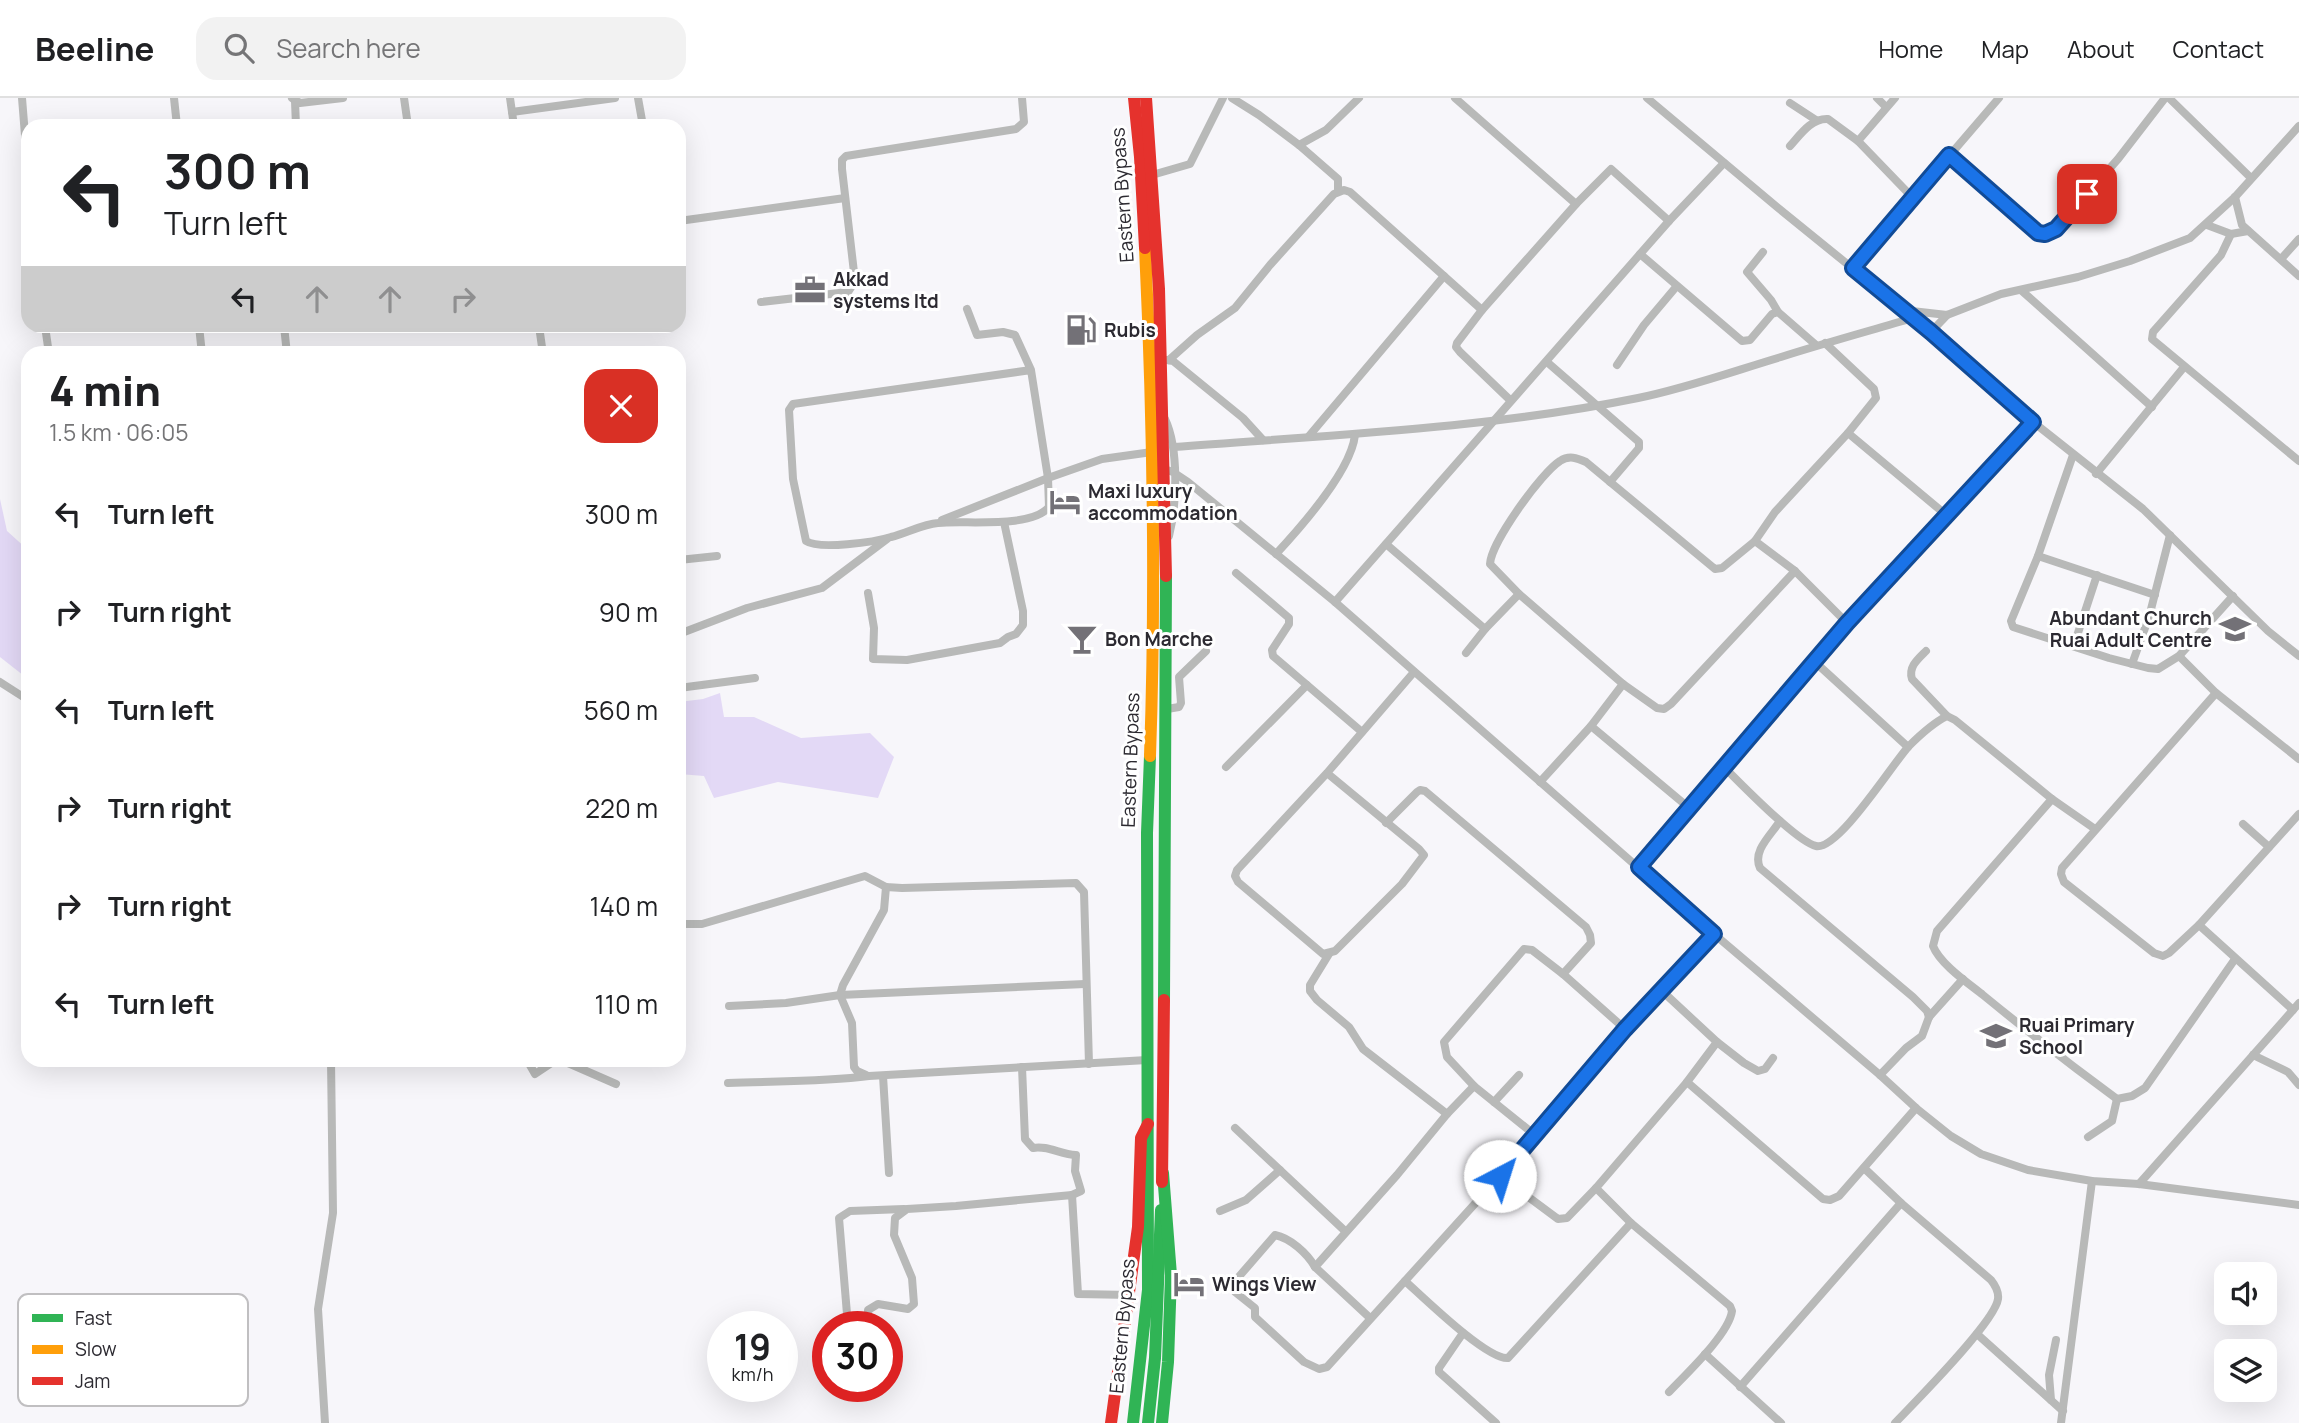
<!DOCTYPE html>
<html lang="en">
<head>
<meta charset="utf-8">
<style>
	:root { --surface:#fff; --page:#f2f2f2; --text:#202124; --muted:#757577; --line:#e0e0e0 }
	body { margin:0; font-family:Manrope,sans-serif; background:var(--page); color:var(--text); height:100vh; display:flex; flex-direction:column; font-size:26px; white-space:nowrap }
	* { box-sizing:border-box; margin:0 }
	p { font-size:23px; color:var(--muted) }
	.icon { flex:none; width:38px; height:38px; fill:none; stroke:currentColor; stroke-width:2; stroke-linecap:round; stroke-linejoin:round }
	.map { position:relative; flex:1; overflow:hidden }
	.panel { position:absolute; left:21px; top:248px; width:665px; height:721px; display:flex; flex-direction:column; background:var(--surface); border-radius:21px; box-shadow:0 7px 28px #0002 }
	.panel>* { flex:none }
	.banner { position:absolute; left:21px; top:21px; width:665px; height:214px; border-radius:21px; box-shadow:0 7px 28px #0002; background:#fff; color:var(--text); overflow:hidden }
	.fabs { position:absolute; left:2214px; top:1164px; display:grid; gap:14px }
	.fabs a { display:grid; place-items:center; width:63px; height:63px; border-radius:14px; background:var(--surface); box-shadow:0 7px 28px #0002; font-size:35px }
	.speed { position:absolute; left:707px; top:1213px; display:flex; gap:14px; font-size:35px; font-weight:700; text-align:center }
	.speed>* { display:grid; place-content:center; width:91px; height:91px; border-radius:50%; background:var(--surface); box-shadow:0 7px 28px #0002; line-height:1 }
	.speed small { font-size:18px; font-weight:400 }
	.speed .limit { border:10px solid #d22; background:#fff; color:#111 }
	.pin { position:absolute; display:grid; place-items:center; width:60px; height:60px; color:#fff; margin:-30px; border-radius:14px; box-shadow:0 4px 10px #0006 }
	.me { position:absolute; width:77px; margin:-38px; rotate:40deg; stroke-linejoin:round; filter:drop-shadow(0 0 5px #0008) }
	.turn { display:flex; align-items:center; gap:24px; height:147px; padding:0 28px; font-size:32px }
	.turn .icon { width:91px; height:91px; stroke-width:2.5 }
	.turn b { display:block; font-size:49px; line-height:60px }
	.lanes { display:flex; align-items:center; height:66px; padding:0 28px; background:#0003; justify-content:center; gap:35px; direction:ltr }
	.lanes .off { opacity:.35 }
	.round { display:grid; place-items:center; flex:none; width:74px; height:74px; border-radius:21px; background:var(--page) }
	.head { display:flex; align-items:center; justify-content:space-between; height:119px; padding:0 28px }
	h1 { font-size:42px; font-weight:800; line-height:52px }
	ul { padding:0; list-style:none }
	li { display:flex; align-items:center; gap:21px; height:98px; padding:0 28px }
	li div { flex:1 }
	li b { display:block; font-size:26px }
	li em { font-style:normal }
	header { display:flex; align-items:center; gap:42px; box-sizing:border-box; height:98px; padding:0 35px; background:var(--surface); border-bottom:2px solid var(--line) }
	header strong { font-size:33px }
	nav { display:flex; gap:38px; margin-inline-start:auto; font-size:24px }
	.search { width:490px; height:63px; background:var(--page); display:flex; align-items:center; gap:18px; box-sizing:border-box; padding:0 24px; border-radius:21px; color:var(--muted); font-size:26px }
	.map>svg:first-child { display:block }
	.water { fill:#e3d9f6 }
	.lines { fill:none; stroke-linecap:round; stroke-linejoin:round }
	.street { stroke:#b8b9b8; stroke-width:8 }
	.fast { stroke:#30b455; stroke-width:12 }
	.slow { stroke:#ff9f0a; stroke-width:12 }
	.jam { stroke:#e5322d; stroke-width:12 }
	.route-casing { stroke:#114b97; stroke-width:18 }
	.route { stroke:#1a73e8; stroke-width:12 }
	.labels { text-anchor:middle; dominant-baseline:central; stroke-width:6; stroke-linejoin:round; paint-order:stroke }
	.street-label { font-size:19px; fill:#2c2a31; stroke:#fff }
	.poi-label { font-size:19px; font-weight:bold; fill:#2c2a31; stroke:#fff; text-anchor:start }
	.key { fill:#fff; stroke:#c0bfc1; stroke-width:2 }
	.key-label { font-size:19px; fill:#2c2a31 }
</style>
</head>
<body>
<header>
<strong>Beeline</strong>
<div class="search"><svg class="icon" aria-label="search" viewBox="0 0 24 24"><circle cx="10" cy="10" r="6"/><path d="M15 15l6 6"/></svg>Search here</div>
<nav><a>Home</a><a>Map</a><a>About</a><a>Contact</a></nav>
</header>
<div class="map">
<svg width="2299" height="1325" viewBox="0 0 2299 1325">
	<rect width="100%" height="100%" fill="#f7f6fa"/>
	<!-- water -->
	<g class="water">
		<path d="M0,401l7,32 21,19v129l-28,-22z"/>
		<path d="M720,595l4,24h30l47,21 69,-5 24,24 -16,41 -100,-16 -64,16 -10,-22 -25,-2v-72l24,-3z"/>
	</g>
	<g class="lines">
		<!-- street -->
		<g class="street">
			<path d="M22,0l6,75"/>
			<path d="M174,0l3,28"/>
			<path d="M292,0l8,5 43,-5"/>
			<path d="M404,0l4,28"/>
			<path d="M510,0l2,14 103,-14"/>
			<path d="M638,0l5,28"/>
			<path d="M1232,0l27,17 40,30 27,-15 33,-32"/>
			<path d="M1455,0l121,106 35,-35 58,52"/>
			<path d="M1647,0l130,109 154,125 102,90 110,87 125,122 31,25"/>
			<path d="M1877,0l9,9"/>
			<path d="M1895,0l-37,43 54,56"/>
			<path d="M2169,0l82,80"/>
			<path d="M295,3l1,25"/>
			<path d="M1790,5l26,17"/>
			<path d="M512,14l2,14"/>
			<path d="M1299,47l39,34v12"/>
			<path d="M1790,48c10,-11 21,-28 38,-27l30,22"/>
			<path d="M1949,57l89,77 7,2 11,-5 62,-70 47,-61"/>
			<path d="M1152,77l38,-11 33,-66"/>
			<path d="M2235,99l7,28 57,51"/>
			<path d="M679,123l166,-23"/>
			<path d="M2207,127l24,9"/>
			<path d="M2248,133l-17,3 -10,21 -68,77 -1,7 147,122"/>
			<path d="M1763,154l-16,20 24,28 7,12"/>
			<path d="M1640,156l102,87 8,-1 22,-26 6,-2 38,33"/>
			<path d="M2281,161l18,-20"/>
			<path d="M1853,170l146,-170"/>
			<path d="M2022,193l130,116"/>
			<path d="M761,204l87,-10 7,-11 -13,-112v-9l4,-4 170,-27 8,-7 -2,-24"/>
			<path d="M967,211l10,26 26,-3 12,3 16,35 17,108 1,29c-18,22 -84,13 -111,16 -15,1 -31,10 -47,14 -16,5 -72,13 -85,4l-13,-62 -4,-69 4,-6 238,-34"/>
			<path d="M1903,212l44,5 54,-21 77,-17 52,-16 60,-23 45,-41 64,-71"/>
			<path d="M45,228l4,28"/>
			<path d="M199,228l3,28"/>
			<path d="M284,228l3,28"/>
			<path d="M539,228l4,28"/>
			<path d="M1931,234l16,-17"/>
			<path d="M1825,245l49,46 2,9 -28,35 -73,79 -20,29 40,30 52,52"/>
			<path d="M1167,262l6,1 70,57 20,22"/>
			<path d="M1169,262l28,-25 38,-27 35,-43 64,-71 10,-4 6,2 132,118"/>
			<path d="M1547,264l92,80v6l-29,34"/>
			<path d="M1617,267l27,-40 32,-38"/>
			<path d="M1510,302l-50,-48 -4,-5 1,-4 25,-33 94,-106"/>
			<path d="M1165,321c14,30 12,85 4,117"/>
			<path d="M1848,335l97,81"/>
			<path d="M1309,338l135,-160"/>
			<path d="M1174,349c155,-12 312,-18 464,-49 49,-10 96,-27 143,-41 44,-14 88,-26 132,-39"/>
			<path d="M2073,357l-35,101 -27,65 2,6 96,31 39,10 10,1 21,-13 54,-60"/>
			<path d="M1164,371l9,3 15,10 147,120 379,332 166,141 36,33 35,28 30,18 47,16 64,11 47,3 160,21"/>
			<path d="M2096,376l88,-107"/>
			<path d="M942,422l106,-42 54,-19 50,-7"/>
			<path d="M1755,443l-33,27 -7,1 -129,-107c-9,-4 -17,-7 -26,-1 -18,11 -69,81 -70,103l29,30 104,90 34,24 7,1 7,-5 124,-133"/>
			<path d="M1386,446l99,85"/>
			<path d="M1276,456c25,-27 75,-83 79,-119"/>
			<path d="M2038,458l117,39"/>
			<path d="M679,462l38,-4"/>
			<path d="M1236,475l53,45v6l-17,26 1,6 89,76"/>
			<path d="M868,495l6,35 -1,31 34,1 93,-17 8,-6 8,-3 7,-9v-14l-19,-89"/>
			<path d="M1335,504l334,-381 55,-58"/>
			<path d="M679,536l68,-26 75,-20 65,-49"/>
			<path d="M2074,547l23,-70"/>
			<path d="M1926,553c-8,8 -18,16 -14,28l35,37"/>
			<path d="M1466,555l19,-24 34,-35"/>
			<path d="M2179,558l37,37 83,66"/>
			<path d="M1815,564l93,85"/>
			<path d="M2132,566l17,-47 21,-82"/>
			<path d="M0,584l28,18"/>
			<path d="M679,590l76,-10"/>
			<path d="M2216,595l-154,175 -1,6 3,8 90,71 9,3 6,-3 30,-28 94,85 6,-7"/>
			<path d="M1167,611l12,-2 2,-4 -2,-26 27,-26"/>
			<path d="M1591,628l97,81"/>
			<path d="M1723,668c16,16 74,76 93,80 22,5 77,-83 93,-100 11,-11 24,-23 38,-30l8,4 97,79 43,30"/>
			<path d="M1226,669l81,-82"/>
			<path d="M1327,675l92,76 5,6 -22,29 -67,67 -12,3 -85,-72 -3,-6 2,-6 90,-97 87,-101"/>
			<path d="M1540,684l51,-56 32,-42"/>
			<path d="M2052,701l-115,132 -4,15c7,18 35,37 50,49 44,36 89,71 134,104"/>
			<path d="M1780,723c-9,14 -28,30 -20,47l153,129 14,14 2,6"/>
			<path d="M1386,725l31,-31 3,-2 5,1 161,136 4,8 1,8 -28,31 62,55"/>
			<path d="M2243,726l26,23"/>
			<path d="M1639,769l208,-244 186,-201"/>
			<path d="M679,826h23l163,-48 21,11 16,1 174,-5 8,9 5,172"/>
			<path d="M2199,827l100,-111"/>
			<path d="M1329,856l-19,31v6l7,9 32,27 14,22 84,65"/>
			<path d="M1661,892l56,52 -30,40"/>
			<path d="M729,908l57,-3 54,-8 245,-11"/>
			<path d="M1717,944l27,21 14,8 7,-2 8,-11"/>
			<path d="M2253,957l35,17 11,13"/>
			<path d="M527,962l8,14 21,-14"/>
			<path d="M561,962l55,24"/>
			<path d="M1022,969l3,72 8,9c15,-3 28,7 43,7l-1,16 6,20 -9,4"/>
			<path d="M866,977l-9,-4 -3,-4 -2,-44 -12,-28 3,-10 41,-75 2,-23"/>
			<path d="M1880,977l26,-27 16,-12 7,-19 34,-38"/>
			<path d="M883,978l6,97"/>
			<path d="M728,985c47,-2 94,-1 141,-7l278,-16"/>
			<path d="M1474,988l-27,-29 -3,-15 80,-93 8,1 31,24"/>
			<path d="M1494,1004l25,-27"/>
			<path d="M1235,1030l110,103"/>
			<path d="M2088,1039l24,-16 5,-22 15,-3 13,-8 90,-129"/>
			<path d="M1864,1070l37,35"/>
			<path d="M1500,1078l58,43 9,-1 29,-30"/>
			<path d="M2139,1086l154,-174"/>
			<path d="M1220,1113l26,-11 34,-30"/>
			<path d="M1631,1125l-35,-35 91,-106 136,117 7,1 9,-4 77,-88"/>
			<path d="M1315,1169c-8,-14 -25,-29 -40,-32l-39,45 -1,12 20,16v9l49,45 15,7 8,-2 173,-191 125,-147 89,-95"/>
			<path d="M1405,1183c18,16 82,79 103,77l123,-135 99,83 2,5c-3,23 -46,63 -63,81"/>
			<path d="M1370,1220l-55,-51 82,-92 50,-61 27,-28 61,49"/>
			<path d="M848,1228l-9,-108 11,-7 54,-2"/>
			<path d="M869,1228l-1,-16 10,-6 30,5 6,-5 -2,-26 -18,-43 1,-17 12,-9 49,-3 116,-11 6,99 53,1"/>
			<path d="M1463,1235l-24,35v4l57,51"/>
			<path d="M1977,1236l86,77"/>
			<path d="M1705,1256l76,69"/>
			<path d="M1740,1289l161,-184 90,77c4,5 8,11 7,19 -3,23 -83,103 -103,124"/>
			<path d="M2051,1302l-2,-25 7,-35"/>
			<path d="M325,1325l-7,-114 15,-96 -2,-153"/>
			<path d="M2061,1325l31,-242"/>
		</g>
		<!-- fast -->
		<g class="fast">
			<path d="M1164,902l2,-424"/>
			<path d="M1133,1325l15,-133 -1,-457 3,-77"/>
			<path d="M1148,1325l7,-65 6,-148"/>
			<path d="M1162,1325l6,-61 3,-87 -8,-102"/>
		</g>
		<!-- slow -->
		<path class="slow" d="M1145,150c8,169 11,339 5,508"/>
		<!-- jam -->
		<g class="jam">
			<path d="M1134,0l6,59 5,91"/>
			<path d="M1146,0l13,191 7,287"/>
			<path d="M1162,1084l2,-182"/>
			<path d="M1111,1325l27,-196 3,-89 7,-14"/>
		</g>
	</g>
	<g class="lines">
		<defs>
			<path id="route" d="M1500,1078l125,-147 89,-95 -75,-67 208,-244 186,-201 -102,-90 -78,-64 96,-113 89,78 7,1 11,-5 31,-35"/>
		</defs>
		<!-- route casing -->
		<use href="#route" class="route-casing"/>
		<!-- route -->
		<use href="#route" class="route"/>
	</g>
	<!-- icons -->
	<defs>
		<symbol id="office-bare" viewBox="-9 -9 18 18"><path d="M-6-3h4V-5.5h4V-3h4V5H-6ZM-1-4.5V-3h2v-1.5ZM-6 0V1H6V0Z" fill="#737177" stroke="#fff" stroke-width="2.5" paint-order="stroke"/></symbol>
		<symbol id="fuel-bare" viewBox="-9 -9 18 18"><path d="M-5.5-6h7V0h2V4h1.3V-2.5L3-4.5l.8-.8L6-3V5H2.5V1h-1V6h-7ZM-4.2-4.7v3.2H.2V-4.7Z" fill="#737177" stroke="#fff" stroke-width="2.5" paint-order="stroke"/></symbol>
		<symbol id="hotel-bare" viewBox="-9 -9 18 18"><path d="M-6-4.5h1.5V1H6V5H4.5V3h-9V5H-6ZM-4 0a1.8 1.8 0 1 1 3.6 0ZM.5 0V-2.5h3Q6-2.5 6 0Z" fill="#737177" stroke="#fff" stroke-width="2.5" paint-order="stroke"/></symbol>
		<symbol id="school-bare" viewBox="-9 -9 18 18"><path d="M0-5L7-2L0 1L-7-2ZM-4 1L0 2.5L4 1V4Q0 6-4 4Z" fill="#737177" stroke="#fff" stroke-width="2.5" paint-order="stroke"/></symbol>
		<symbol id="bar-bare" viewBox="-9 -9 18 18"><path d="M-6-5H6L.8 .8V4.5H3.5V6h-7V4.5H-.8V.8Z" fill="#737177" stroke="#fff" stroke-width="2.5" paint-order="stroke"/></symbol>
	</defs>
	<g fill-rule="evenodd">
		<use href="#office-bare" x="788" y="170" width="44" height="44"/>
		<use href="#fuel-bare" x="1059" y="210" width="44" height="44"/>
		<use href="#hotel-bare" x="1043" y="382" width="44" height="44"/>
		<use href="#school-bare" x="2213" y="509" width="44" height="44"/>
		<use href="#bar-bare" x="1060" y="519" width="44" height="44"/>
		<use href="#school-bare" x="1974" y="916" width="44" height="44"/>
		<use href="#hotel-bare" x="1167" y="1164" width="44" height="44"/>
	</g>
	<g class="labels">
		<!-- street labels -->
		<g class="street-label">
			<text transform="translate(1122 97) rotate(-94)">Eastern Bypass</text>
			<text transform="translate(1130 662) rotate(-88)">Eastern Bypass</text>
			<text transform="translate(1122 1228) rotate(-85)">Eastern Bypass</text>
		</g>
		<!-- poi labels -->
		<g class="poi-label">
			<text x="833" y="181">Akkad<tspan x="833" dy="22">systems ltd</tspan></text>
			<text x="1104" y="232">Rubis</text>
			<text x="1088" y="393">Maxi luxury<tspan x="1088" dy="22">accommodation</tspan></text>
			<text x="2212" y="520" text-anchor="end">Abundant Church<tspan x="2212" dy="22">Ruai Adult Centre</tspan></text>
			<text x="1105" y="541">Bon Marche</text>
			<text x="2019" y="927">Ruai Primary<tspan x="2019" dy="22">School</tspan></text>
			<text x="1212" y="1186">Wings View</text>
		</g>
	</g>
	<!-- legend -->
	<rect x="18" y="1196" width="230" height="112" rx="10" class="key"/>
	<rect x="32" y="1216" width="31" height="8" fill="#30b455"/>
	<rect x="32" y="1247" width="31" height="9" fill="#ff9f0a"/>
	<rect x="32" y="1279" width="31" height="8" fill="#e5322d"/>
	<g class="key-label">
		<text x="75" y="1227">Fast</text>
		<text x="75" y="1258">Slow</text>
		<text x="75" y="1290">Jam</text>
	</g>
</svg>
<div class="fabs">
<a><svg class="icon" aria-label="sound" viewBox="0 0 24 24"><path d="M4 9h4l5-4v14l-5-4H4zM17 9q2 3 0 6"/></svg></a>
<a><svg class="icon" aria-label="layers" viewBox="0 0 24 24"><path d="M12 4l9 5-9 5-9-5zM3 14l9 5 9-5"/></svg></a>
</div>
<div class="speed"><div>19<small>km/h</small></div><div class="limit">30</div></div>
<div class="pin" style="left:2087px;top:96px;background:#d93025"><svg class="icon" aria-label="arrive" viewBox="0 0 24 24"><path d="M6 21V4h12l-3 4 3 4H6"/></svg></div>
<svg class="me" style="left:1500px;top:1078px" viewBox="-20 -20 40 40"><circle r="19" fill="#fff"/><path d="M0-13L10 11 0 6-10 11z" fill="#1a73e8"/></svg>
<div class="banner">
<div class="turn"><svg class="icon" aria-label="left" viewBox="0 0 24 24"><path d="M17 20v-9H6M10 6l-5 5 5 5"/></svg><div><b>300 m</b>Turn left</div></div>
<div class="lanes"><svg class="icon" aria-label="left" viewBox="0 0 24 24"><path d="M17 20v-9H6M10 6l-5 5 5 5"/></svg><svg class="icon off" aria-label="ahead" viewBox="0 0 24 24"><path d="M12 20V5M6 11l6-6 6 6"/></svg><svg class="icon off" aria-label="ahead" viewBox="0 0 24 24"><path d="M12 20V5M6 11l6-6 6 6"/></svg><svg class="icon off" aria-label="right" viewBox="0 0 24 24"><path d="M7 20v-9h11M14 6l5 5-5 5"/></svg></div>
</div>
<section class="panel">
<div class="head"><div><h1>4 min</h1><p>1.5 km · 06:05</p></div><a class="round" style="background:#d93025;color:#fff"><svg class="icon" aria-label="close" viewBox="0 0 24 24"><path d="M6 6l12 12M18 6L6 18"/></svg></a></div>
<ul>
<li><svg class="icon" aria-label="left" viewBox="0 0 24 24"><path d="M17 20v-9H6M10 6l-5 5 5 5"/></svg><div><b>Turn left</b></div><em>300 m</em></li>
<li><svg class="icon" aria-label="right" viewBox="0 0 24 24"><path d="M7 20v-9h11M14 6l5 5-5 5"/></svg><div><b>Turn right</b></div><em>90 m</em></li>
<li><svg class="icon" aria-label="left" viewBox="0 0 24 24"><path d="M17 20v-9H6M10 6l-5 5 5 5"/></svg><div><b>Turn left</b></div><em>560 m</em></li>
<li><svg class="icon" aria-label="right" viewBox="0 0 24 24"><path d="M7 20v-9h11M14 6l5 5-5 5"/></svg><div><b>Turn right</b></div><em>220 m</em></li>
<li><svg class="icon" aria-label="right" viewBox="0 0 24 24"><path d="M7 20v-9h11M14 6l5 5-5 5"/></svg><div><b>Turn right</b></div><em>140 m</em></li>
<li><svg class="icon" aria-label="left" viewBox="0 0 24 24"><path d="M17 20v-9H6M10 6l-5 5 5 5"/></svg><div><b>Turn left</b></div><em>110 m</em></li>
</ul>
</section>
</div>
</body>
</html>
